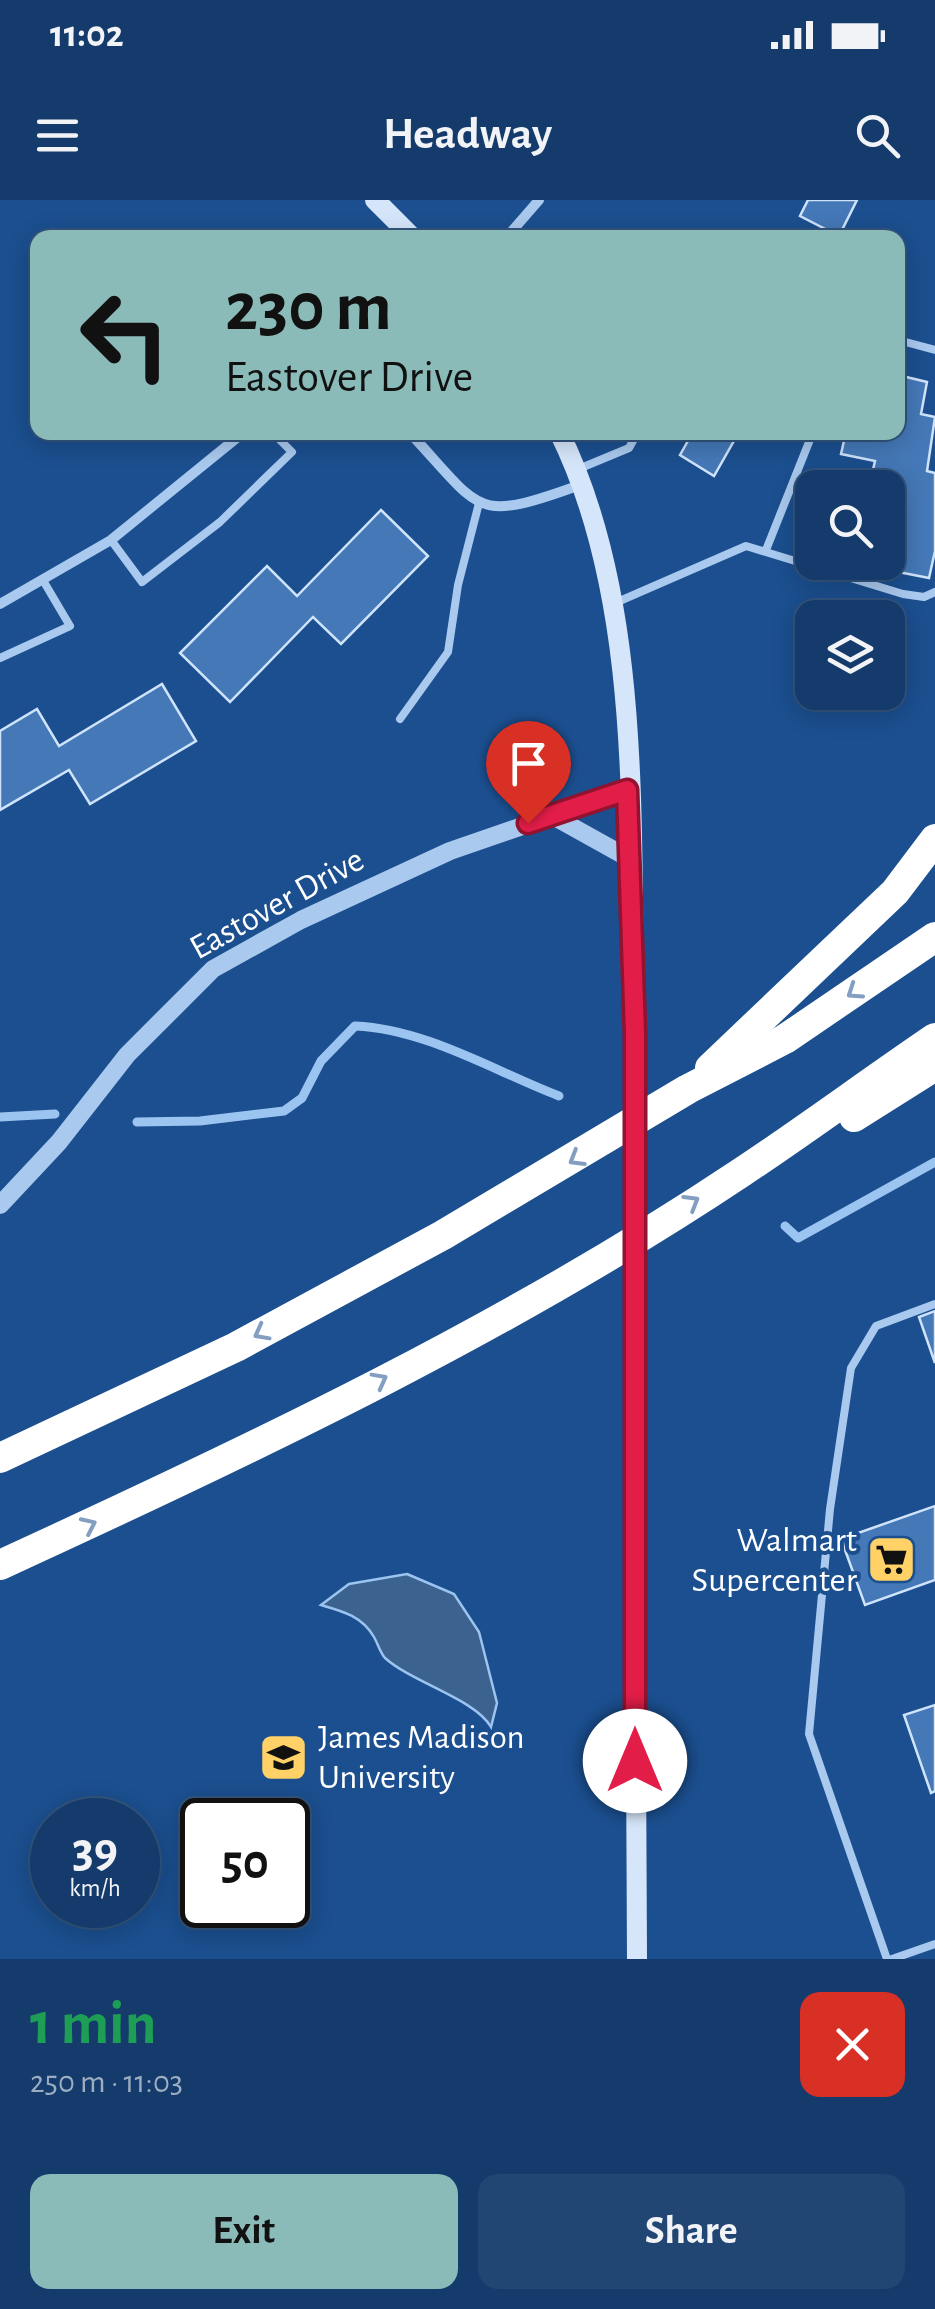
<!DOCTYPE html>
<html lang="en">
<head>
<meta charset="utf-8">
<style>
	:root { --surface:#143b6b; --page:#214673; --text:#f1f3f6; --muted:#9dadc1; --line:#33557e; --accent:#8bbbb9 }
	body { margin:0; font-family:"Alegreya Sans",sans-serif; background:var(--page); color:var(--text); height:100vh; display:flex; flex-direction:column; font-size:38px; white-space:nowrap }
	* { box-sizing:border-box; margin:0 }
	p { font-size:32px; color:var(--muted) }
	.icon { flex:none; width:55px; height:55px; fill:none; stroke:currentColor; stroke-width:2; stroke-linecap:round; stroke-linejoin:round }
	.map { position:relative; height:1759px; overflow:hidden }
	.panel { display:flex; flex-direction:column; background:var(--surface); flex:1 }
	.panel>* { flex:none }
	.hud { position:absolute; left:30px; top:30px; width:875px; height:210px; border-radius:20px; box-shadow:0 5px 25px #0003,0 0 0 2px var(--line); background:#8bbbb9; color:#111; overflow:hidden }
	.tools { position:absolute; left:795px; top:270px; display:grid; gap:20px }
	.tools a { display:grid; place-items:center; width:110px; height:110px; border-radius:20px; background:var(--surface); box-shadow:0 5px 25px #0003,0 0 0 2px var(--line); font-size:50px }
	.speed { position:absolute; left:30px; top:1598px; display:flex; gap:20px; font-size:50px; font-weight:700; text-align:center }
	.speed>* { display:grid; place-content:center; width:130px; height:130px; border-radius:50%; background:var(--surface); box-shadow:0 5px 25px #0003,0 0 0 2px var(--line); line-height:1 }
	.speed small { font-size:25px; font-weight:400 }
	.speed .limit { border:5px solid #111; border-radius:15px; background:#fff; color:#111 }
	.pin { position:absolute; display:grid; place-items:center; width:85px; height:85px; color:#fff; margin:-102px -42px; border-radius:50% 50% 50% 0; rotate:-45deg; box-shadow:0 0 10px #0007 }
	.pin .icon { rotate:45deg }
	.me { position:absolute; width:110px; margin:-55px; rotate:0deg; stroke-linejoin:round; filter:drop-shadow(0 0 8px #0008) }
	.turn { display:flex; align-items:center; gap:35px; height:210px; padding:0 30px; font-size:45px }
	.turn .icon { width:130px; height:130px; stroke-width:2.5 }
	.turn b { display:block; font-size:70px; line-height:85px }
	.round { display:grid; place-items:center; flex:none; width:105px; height:105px; border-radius:20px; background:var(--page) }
	.overview { display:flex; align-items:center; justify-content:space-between; height:170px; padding:0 30px }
	h1 { font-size:60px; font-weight:700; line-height:75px; color:#1e9e55 }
	.cta { display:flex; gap:20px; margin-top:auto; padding:20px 30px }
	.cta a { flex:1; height:115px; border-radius:20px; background:var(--accent); color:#111; font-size:40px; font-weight:700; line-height:115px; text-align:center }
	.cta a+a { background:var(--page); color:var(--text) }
	.status { display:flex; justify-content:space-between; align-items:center; height:70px; padding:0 50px; background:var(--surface); direction:ltr }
	.status svg { height:28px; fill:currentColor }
	header { display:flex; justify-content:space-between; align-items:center; height:130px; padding:0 30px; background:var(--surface); font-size:45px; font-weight:700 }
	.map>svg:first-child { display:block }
	.water { fill:#3c6290; stroke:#9cc4f0; stroke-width:2.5 }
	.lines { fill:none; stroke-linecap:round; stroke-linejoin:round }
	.stream { stroke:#9cc4f0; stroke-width:9 }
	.building { fill:#4478b7; stroke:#cfe3fa; stroke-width:2.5 }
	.service { stroke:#a9c9ee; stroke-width:8 }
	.minor { stroke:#a9c9ee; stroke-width:10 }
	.tertiary { stroke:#a9c9ee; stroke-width:18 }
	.secondary { stroke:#d6e6fa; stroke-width:20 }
	.motorway { stroke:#fff; stroke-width:30 }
	.secondary-bridge { stroke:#d6e6fa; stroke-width:20 }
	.oneway { stroke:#829ec1 }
	.route-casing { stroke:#92132f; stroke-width:25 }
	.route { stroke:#e11d48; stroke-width:18 }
	.labels { text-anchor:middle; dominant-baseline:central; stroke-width:8; stroke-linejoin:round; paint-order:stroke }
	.street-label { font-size:35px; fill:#fff; stroke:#1b4f8f }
	.poi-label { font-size:35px; fill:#fff; stroke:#1b4f8f; text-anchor:end }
</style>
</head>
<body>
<div class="status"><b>11:02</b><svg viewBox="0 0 49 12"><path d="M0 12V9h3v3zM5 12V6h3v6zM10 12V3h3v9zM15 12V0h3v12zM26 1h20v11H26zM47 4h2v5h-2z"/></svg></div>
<header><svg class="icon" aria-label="menu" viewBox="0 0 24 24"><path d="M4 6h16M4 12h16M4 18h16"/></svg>Headway<svg class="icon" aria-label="search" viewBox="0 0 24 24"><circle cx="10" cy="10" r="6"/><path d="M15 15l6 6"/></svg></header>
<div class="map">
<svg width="935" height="1759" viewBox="0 0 935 1759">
	<rect width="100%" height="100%" fill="#1b4f8f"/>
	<!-- water -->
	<path class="water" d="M407,1374l47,20 25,38 18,71 -6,24c-16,-28 -78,-44 -106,-69 -5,-6 -7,-14 -11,-21 -12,-21 -32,-26 -53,-32l28,-21z"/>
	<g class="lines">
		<!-- stream -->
		<g class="stream">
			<path d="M0,917l55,-3"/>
			<path d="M137,922l63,-1 84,-10 18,-13 19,-37 34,-35c71,3 139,45 204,70"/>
			<path d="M785,1026l13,12 137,-76"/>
		</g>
	</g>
	<!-- building -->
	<g class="building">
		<path d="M808,0h49l-18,36 -39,-20z"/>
		<path d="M898,175l29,7 -6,32 14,3 -8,54 8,2v78l-6,27 -56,-11 1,-5h14l4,-84 -20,-4 3,-13 -34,-7 5,-22h52z"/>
		<path d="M693,232h46l-25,44 -34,-21z"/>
		<path d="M381,310l47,46 -87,88 -28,-27 -83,85 -50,-49 87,-87 30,30z"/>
		<path d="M162,484l34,57 -106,63 -21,-34 -69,40v-79l37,-22 22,37z"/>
		<path d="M935,1111v52l-16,-46z"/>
		<path d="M935,1306v74l-70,25 -24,-66z"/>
		<path d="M935,1505v86l-4,2 -27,-78z"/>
	</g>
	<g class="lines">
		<!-- service -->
		<g class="service">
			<path d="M898,140l37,10"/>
			<path d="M576,270l53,-22 9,-16"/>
			<path d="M111,340l31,42 78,-60 72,-70 -20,-20"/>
			<path d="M766,350l47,-118"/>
			<path d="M615,403l131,-57 157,48 21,3 11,-5"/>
			<path d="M0,458l70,-32 -26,-44"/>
			<path d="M400,519l48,-67 10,-67 21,-82"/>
			<path d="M887,1759l-78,-225 21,-225 21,-141 25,-42 59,-22"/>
			<path d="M892,1759l43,-15"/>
		</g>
		<!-- minor -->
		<g class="minor">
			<path d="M506,38l33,-38"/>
			<path d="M409,232c74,79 63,92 171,53"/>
			<path d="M0,404l111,-64 133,-108"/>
		</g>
		<!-- tertiary -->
		<g class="tertiary">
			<path d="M551,615l79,44"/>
			<path d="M0,1005l59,-63 68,-87 86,-86 88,-49 149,-69 177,-61"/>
		</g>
		<!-- secondary -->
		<g class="secondary">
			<path d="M375,0l38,38"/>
			<path d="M559,232c87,175 70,410 76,602"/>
			<path d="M634,1132l3,627"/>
		</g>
		<!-- motorway -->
		<g class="motorway">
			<path d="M710,868l185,-176 40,-53"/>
			<path d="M854,917l81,-51"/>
			<path d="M0,1258l236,-111 207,-112 245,-146 97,-50 150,-102"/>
			<path d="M0,1365c253,-116 510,-238 742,-393 65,-43 128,-90 193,-134"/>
		</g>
		<!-- secondary-bridge -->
		<path class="secondary-bridge" d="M634,1132l1,-298"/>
	</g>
	<!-- one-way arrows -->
	<defs><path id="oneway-chevron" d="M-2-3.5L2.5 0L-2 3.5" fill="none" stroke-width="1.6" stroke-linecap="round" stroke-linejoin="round" transform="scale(2.5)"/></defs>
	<g class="oneway">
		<use href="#oneway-chevron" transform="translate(854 792) rotate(146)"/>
		<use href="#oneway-chevron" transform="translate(576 959) rotate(149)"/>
		<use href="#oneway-chevron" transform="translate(692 1002) rotate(-31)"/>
		<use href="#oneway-chevron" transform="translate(261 1133) rotate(152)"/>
		<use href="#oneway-chevron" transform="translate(380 1180) rotate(-28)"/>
		<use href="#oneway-chevron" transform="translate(89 1325) rotate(-25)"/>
	</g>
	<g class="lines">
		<defs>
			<path id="route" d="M528,623l99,-33 8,244v727"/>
		</defs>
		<!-- route casing -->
		<use href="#route" class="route-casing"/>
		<!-- route -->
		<use href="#route" class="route"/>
	</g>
	<!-- icons -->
	<defs>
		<symbol id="supermarket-square" viewBox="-11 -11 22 22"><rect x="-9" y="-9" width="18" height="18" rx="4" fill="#ffd166" stroke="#1b4f8f"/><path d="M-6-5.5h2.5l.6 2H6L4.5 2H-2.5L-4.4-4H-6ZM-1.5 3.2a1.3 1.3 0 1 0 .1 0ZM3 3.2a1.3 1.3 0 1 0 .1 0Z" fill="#111"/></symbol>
		<symbol id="university-square" viewBox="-11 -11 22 22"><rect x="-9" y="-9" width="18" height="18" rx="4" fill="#ffd166" stroke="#1b4f8f"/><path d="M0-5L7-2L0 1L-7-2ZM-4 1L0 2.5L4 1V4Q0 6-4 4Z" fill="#111"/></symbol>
	</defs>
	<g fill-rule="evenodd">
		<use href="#supermarket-square" x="864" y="1332" width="55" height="55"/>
		<use href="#university-square" x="256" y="1530" width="55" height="55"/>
	</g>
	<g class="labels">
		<!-- street labels -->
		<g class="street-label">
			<text transform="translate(277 704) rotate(-29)">Eastover Drive</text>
		</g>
		<!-- poi labels -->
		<g class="poi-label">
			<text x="857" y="1340">Walmart<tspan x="857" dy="40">Supercenter</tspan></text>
			<text x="318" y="1537" text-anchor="start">James Madison<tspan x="318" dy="40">University</tspan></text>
		</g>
	</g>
</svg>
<div class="tools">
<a><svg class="icon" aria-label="search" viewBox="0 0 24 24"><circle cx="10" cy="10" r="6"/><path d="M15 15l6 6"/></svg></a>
<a><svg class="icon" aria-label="layers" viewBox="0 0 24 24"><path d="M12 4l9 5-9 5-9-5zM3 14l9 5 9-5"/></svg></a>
</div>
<div class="speed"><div>39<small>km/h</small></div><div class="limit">50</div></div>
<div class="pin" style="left:528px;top:623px;background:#d93025"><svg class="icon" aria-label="arrive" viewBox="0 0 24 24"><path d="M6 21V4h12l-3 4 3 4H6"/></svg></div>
<svg class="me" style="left:635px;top:1561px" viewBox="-20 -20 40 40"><circle r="19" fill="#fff"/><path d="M0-13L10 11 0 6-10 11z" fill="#e11d48"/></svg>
<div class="hud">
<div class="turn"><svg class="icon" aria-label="left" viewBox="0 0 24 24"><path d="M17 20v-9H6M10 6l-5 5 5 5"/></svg><div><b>230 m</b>Eastover Drive</div></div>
</div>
</div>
<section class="panel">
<div class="overview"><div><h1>1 min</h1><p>250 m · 11:03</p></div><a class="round" style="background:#d93025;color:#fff"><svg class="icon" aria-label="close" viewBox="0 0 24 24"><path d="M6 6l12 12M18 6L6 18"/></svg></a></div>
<div class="cta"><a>Exit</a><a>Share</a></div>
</section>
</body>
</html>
